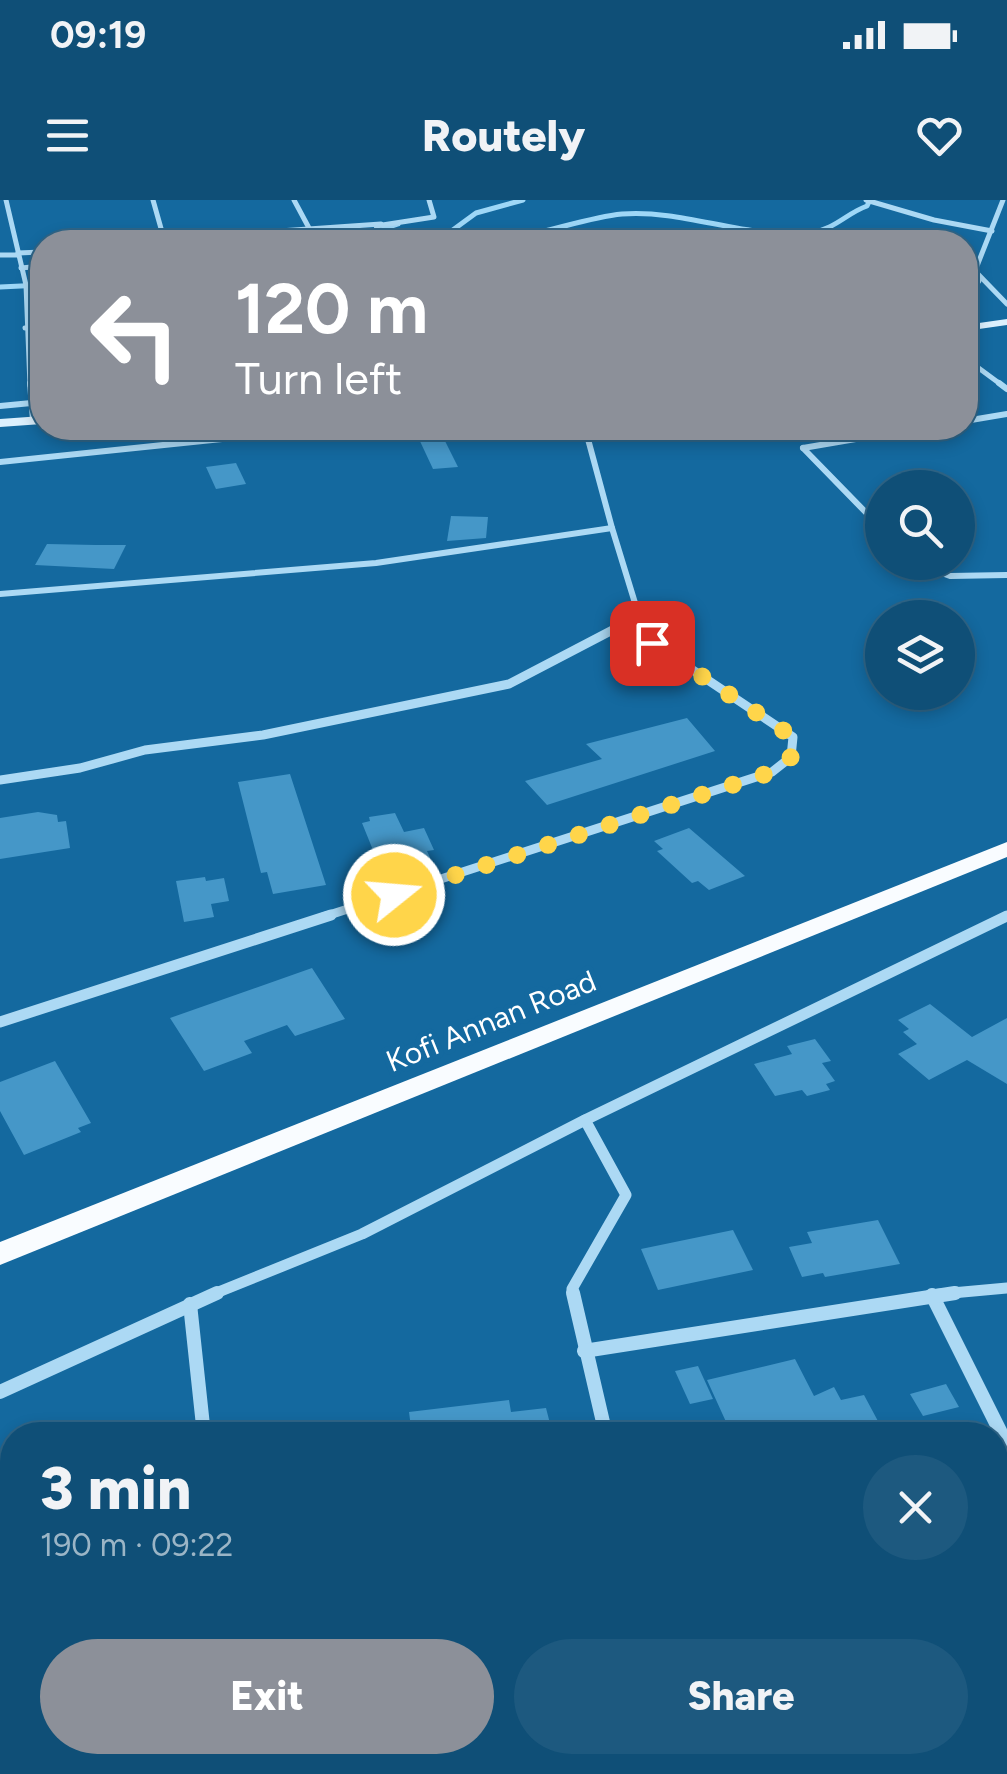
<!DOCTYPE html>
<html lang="en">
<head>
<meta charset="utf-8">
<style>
	:root { --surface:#0f4f77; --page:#1d597f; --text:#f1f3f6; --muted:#9bb5c6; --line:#2f6689; --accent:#8c9099 }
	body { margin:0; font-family:Figtree,sans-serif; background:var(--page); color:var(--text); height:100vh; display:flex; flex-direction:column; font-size:38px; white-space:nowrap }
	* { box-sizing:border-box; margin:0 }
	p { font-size:32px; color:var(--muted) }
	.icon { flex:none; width:55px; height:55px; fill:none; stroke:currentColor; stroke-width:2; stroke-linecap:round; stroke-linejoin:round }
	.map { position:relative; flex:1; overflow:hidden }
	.sheet { position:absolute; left:0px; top:1222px; width:1008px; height:352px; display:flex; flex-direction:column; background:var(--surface); border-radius:40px 40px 0 0; box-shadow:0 5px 15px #0003,0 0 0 2px var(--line) }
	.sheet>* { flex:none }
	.banner { position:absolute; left:30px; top:30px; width:948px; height:210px; border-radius:40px; box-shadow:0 5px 15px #0003,0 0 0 2px var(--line); background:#8c9099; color:#fff; overflow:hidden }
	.fabs { position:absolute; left:865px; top:270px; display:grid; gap:20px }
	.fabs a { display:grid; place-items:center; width:110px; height:110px; border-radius:50%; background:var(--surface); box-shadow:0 5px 15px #0003,0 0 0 2px var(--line); font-size:50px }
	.pin { position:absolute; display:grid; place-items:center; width:85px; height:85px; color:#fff; margin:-42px; border-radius:20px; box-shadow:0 5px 15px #0006 }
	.me { position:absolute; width:110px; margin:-55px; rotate:73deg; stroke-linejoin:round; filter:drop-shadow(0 0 8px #0008) }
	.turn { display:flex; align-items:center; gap:35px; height:210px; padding:0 40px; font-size:45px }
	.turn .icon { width:130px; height:130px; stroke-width:2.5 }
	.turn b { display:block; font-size:70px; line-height:85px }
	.round { display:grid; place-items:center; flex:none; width:105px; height:105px; border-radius:52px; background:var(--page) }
	.summary { display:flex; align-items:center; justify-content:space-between; height:170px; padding:0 40px }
	h1 { font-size:60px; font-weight:800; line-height:75px }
	.primary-button { display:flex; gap:20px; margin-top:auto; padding:20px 40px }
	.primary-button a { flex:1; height:115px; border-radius:60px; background:var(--accent); color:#fff; font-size:40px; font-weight:800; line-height:115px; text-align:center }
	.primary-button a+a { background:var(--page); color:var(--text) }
	.status { display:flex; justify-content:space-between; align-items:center; height:70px; padding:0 50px; background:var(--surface); direction:ltr }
	.status svg { height:28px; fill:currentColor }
	header { display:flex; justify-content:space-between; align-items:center; height:130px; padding:0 40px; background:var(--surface); font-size:45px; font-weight:800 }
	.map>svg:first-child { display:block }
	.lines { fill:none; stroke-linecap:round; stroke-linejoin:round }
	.stream { stroke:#9ed7f7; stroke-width:5 }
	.building { fill:#4597c8 }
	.street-far4 { stroke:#acd9f4; stroke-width:5 }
	.street-far3 { stroke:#acd9f4; stroke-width:6 }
	.street-far2 { stroke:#acd9f4; stroke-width:9 }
	.street-far1 { stroke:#acd9f4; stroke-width:11 }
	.street { stroke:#acd9f4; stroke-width:14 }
	.secondary { fill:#dcf0fd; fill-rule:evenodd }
	.primary { fill:#f9fcff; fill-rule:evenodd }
	.route { stroke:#ffd54a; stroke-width:18; stroke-dasharray:0 32.4 }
	.labels { text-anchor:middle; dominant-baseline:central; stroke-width:10; stroke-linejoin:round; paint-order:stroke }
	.street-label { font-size:30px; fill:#fff; stroke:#14699f }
</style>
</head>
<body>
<div class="status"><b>09:19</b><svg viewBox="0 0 49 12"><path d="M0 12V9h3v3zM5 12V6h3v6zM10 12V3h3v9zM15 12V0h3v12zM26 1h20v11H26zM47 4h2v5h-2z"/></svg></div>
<header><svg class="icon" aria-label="menu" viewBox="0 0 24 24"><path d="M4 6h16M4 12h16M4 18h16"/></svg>Routely<svg class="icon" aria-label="heart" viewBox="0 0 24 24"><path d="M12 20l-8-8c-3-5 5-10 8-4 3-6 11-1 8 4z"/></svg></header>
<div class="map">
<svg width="1007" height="1574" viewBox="0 0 1007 1574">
	<rect width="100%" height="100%" fill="#14699f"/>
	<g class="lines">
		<!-- stream -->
		<g class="stream">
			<path d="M346,42l52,-18"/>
			<path d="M464,42l-18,-7 30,-22 47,-13"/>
			<path d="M528,42l4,-8c29,-6 60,-17 90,-20 65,-5 126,27 191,18 22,-3 34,-19 54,-26l3,-6"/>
			<path d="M0,87l42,-2"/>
		</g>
	</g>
	<!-- building -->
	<g class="building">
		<path d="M442,235l16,32 -25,2 -15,-32z"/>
		<path d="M236,263l10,21 -30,5 -10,-22z"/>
		<path d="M451,316l37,1 -2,21 -39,3z"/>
		<path d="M47,344l49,1h30l-12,24 -79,-4z"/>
		<path d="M687,518l28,33 -168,54 -22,-24 77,-22 -16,-15z"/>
		<path d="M290,574l36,111 -53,9 -6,-22 -6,1 -23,-91z"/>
		<path d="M38,612l19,3 1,7 8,-1 4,27 -70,11v-41z"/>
		<path d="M395,613l9,19 20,-4 10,22 -7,1 5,11 -24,4 -5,-11 -26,5 -15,-37 8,-2 -1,-4z"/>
		<path d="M689,628l56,48 -36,14 -11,-9 -6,2 -35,-32 6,-2 -9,-8z"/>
		<path d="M205,677l1,4 18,-3 5,23 -18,3 3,13 -30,5 -8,-41z"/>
		<path d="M312,768l33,51 -50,17 -8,-11 -43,16 8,12 -48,18 -34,-53z"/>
		<path d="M930,804l42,33 35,-19v66l-40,-24 -38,20 -31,-26 19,-10 -14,-12 6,-3 -11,-9z"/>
		<path d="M815,839l16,22 -9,2 13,18 -9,3 4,6 -23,6 -5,-6 -27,6 -21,-32 38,-10 -5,-8z"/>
		<path d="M55,861l36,62 -13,5 3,4 -57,23 -24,-44v-29z"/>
		<path d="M878,1020l22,44 -75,13 -2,-4 -21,4 -13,-30 23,-4 -5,-11z"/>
		<path d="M733,1030l20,40 -95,20 -17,-41z"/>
		<path d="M795,1159l19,37 20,-9 7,13 23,-5 15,28 -49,12h-98l-25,-55z"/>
		<path d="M698,1166l15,33 -23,5 -15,-33z"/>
		<path d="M946,1184l13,23 -36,9 -13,-22z"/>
		<path d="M509,1200l2,12 35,-4 7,27h-141l-3,-23z"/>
	</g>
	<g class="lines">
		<!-- street-far4 -->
		<g class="street-far4">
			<path d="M6,0l20,85 4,101"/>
			<path d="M153,0l11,39 -9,3"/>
			<path d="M294,0l15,28"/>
			<path d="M866,0l68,20 58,11"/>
			<path d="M1003,0l-28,71 32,33"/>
			<path d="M376,26l58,-9 -5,-17"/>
			<path d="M164,39l217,-15"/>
			<path d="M318,42l42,-12"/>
			<path d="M18,53l24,-1"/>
			<path d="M0,55h18"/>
			<path d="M21,68l21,-2"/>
			<path d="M965,99l14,-18"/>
			<path d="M25,128l17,-2"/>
			<path d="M965,158l38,28"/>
		</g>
		<!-- street-far3 -->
		<g class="street-far3">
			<path d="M30,183l3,37"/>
			<path d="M999,183l8,6"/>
			<path d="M0,206l42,-4"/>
			<path d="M965,221l42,-7"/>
			<path d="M803,248l117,-20"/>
			<path d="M803,248l79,81"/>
			<path d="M0,262l327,-34"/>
			<path d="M612,328l23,75 -9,17"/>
			<path d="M911,362l39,14 57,-1"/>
			<path d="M0,394l376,-31 236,-35 -27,-100"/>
		</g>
		<!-- street-far2 -->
		<g class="street-far2">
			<path d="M0,580l80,-12 65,-18 118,-15 246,-51 115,-60 3,-7"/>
			<path d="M323,717l449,-145 19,-15 2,-20 -169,-113"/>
		</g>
		<!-- street-far1 -->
		<g class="street-far1">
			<path d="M0,822l331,-107"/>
			<path d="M211,1095l151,-61 223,-114 422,-204"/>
			<path d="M573,1095l-1,-6 54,-94 -41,-75"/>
			<path d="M930,1095l77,-7"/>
		</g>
		<!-- street -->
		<g class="street">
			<path d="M573,1093l33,142"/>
			<path d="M932,1095l75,150"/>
			<path d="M190,1104l14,131"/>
			<path d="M584,1151l371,-58"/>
			<path d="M0,1192l217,-99"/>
			<path d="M213,1562v12"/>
			<path d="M699,1562l3,12"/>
		</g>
		<!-- secondary -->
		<g class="secondary">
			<path d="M1007,119v6l-42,6v-6z"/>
			<path d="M42,216v8l-42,3v-8z"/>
		</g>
		<!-- primary -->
		<path class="primary" d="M1007,642v15l-1007,408v-23z"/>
	</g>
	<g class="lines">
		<!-- route -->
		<path class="route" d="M394,695l378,-123 19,-15 2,-20 -141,-94"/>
	</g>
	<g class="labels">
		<!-- street labels -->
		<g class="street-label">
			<text transform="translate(491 821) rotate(-22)">Kofi Annan Road</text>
		</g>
	</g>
</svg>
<div class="fabs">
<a><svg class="icon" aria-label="search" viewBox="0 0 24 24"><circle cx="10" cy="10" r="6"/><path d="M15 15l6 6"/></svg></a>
<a><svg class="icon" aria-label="layers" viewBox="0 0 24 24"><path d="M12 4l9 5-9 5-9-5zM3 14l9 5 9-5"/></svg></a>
</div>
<div class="pin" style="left:652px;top:443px;background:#d93025"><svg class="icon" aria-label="arrive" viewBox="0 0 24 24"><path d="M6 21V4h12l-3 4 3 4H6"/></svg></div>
<svg class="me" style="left:394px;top:695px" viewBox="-20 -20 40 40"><circle r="17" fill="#ffd54a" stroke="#fff" stroke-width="3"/><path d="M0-11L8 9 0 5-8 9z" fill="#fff"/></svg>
<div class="banner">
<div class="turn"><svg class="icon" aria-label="left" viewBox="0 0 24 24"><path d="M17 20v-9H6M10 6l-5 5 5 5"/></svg><div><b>120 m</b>Turn left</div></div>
</div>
<section class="sheet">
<div class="summary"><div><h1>3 min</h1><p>190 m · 09:22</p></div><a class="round"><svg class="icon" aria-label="close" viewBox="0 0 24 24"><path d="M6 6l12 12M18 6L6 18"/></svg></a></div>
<div class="primary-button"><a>Exit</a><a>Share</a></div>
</section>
</div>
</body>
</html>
